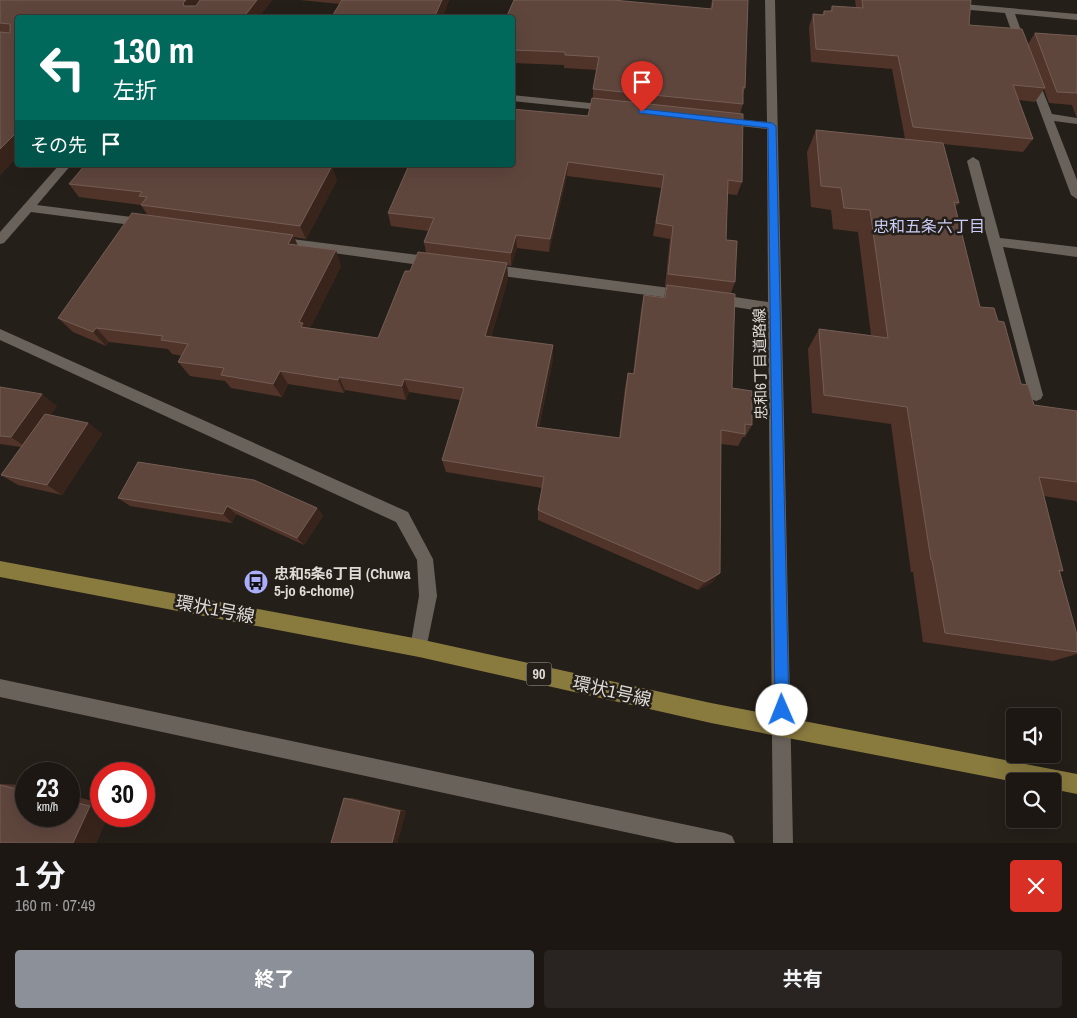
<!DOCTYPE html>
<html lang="ja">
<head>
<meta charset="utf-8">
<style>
	:root { --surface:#1c1713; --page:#292421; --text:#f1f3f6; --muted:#a09fa0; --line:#3a3633; --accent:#8c9099 }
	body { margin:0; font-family:"Archivo Narrow","Noto Sans JP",sans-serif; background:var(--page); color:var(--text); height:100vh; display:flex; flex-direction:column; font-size:19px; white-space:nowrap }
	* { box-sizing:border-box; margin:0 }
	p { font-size:16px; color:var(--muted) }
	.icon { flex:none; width:28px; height:28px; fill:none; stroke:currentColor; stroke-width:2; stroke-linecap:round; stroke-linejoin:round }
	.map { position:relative; height:843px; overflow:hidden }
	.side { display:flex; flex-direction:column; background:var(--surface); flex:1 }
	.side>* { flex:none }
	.banner { position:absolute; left:15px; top:15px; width:500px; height:152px; border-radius:5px; box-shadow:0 5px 20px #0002,0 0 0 1px var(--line); background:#00695c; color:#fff; overflow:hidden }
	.fabs { position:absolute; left:1006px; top:708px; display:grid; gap:10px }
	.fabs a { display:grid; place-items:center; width:55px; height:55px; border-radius:5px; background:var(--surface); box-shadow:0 5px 20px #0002,0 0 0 1px var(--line); font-size:25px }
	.speed { position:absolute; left:15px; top:762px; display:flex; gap:10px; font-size:25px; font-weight:700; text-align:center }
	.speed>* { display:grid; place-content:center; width:65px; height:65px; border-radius:50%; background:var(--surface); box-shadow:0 5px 20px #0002,0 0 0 1px var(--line); line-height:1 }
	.speed small { font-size:12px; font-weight:400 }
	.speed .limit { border:8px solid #d22; background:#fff; color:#111 }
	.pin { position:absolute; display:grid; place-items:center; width:42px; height:42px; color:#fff; margin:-51px -21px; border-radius:50% 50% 50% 0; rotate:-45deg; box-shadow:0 0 5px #0007 }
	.pin .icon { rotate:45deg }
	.me { position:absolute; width:55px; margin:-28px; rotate:359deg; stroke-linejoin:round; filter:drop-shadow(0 0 4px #0008) }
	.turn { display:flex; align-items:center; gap:18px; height:105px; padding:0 15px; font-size:22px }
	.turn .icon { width:65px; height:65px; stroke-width:2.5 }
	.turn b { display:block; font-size:35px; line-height:42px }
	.then { display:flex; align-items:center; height:48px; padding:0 15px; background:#0003; gap:10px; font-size:19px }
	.round { display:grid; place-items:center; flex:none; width:52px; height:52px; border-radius:5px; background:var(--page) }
	.headline { display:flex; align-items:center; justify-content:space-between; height:85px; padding:0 15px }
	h1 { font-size:30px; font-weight:700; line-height:38px }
	.cta { display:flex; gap:10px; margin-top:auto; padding:10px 15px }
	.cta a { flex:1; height:58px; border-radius:5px; background:var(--accent); color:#fff; font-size:20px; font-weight:700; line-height:58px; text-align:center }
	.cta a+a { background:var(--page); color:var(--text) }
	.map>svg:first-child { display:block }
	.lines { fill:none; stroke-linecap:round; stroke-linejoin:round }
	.lane { fill:#69625b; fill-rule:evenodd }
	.street { fill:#69625b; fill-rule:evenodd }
	.primary { fill:#897a3e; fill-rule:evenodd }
	.wall { fill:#50342a; fill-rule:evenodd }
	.shaded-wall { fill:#38241b }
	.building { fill:#5f463d; stroke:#735d55 }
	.route { fill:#1a73e8; stroke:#114b97 }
	.labels { text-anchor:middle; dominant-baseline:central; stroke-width:5; stroke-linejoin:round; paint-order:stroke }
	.shield { fill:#251f19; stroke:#a7a39e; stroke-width:1 }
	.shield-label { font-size:14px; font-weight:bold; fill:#dfdbd7 }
	.street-label { font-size:15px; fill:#dfdbd7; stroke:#251f19 }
	.poi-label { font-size:15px; font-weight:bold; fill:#dfdbd7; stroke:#251f19; text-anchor:start }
	.neighbourhood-label { font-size:16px; fill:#c9cdf8; stroke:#251f19 }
	.near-street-label { font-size:18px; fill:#dfdbd7; stroke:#251f19 }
</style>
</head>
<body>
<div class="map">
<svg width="1077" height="843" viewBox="0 0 1077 843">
	<rect width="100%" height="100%" fill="#251f19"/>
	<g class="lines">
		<!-- lane -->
		<path class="lane" d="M973,157l6,4 21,77 77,9v10l-74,-10 40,148 -2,4 -5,2 -5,-2 -2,-4 -62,-234z"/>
		<!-- street -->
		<g class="street">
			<path d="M765,0h10l18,843h-20l-5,-531 -53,-8 -5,-1 -2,-4 2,-4 5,-1 53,8 -1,-173 -44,-5 -5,-3 5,-3 44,4z"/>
			<path d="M951,3l126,11v6l-62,-6 12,33 -5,3 -5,-3 -12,-34 -57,-5 -2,-2z"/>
			<path d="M1032,73l5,3 15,38 25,4v6l-23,-3 23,59v19l-6,-4 -44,-119z"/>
			<path d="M512,95l97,10 5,3 -5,3 -97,-10z"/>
			<path d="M59,165h12l-34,40 110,14 4,1 2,3 -2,3 -4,1 -116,-15 -27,31 -4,1v-12z"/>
			<path d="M276,237l158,20 5,2 1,3 -1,3 -5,2 -158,-22 -6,-4z"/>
			<path d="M487,264l198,26 5,1 2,4 -2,4 -5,1 -198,-26 -5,-2 -1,-3 1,-3z"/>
			<path d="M0,329l408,183 25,47 4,37 -12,58 -6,3 -6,-3 -3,-6 9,-52 -2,-36 -21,-38 -396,-182z"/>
			<path d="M0,679l725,154 7,3 3,7h-59l-676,-146z"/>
		</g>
		<!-- primary -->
		<path class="primary" d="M0,561l419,78 292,64 366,71v20l-25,-5v-8l-37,1 -304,-59 -292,-66 -419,-80z"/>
	</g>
	<!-- wall -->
	<g class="wall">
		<path d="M0,0h272l-14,18h-240v138l-18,19z"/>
		<path d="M300,0h149l-7,18h-111l9,-14z"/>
		<path d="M712,0h36l-3,88 -2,6v10l-3,10 2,68 -5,13 -10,-1 -1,46 9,42 -4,11 1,95 20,37 -7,12h-2l-5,9 -17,-2 -8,138 -15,8 -160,-70v-10l4,-22 -96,-16 -4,-12 18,-60 -51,-8 -3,8 -61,-10 -1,3 -56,-9 -6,13 -51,-9 -6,-7 -35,-5 -12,-14 4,-6 -10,-2 -4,-5 -59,-7 -3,4 -33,-14 -15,-14 90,-102 -7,-11 -62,-8 -10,-13 268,-4 -31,59 -12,-2 3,8 44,21 -31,62 68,10 32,-67 16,-18 -2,-11 4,-11 -37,-5 -3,-13 200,-97 5,-18v-9l4,-19 -33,-2v-3l-52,-2v-45l198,-9zM567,176l94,12 -8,48 17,3 -5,47 1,1 -2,11 -20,-3 -3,15 -8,64 -5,-1 -3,14 -6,51 -80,-11 14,-68 -62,-22 17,-58 -1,-14 4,1 6,-18 32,4z"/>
		<path d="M855,0h116l-2,25 59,19 7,-11 42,3v81l-1,-1 -4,-11 -23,-2 -5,-14 -9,13 -16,-2 14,39 -10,13 -80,-8 16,59 -4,4 25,100 18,14 23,63 13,21 43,6v92l-1,-2 -32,-5 19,75 -3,1 17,63v19l-24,7 -130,-19 -10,-70h-2l-20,-148 -79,-11 -4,-64 11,-20 52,6 -13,-103 -25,-3 -2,-19 -20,-3 -4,-55 9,-22 89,9 -13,-70 -81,-7 -2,-35 4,-13 9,1 2,-4h6l2,-5 24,2z"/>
		<path d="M0,387l57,19 -7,9 38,8 14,11 -40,61 -44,-10 -17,-10 20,-28 -21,-3z"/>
		<path d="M118,498l199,10 6,8 -19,29 -68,-31 -4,9 -102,-17z"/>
		<path d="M0,784l21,1 5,1v30h43v-21l32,8v13h7l-12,27h-96z"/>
		<path d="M344,798h8l54,13 -9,32z"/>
	</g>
	<!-- shaded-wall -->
	<g class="shaded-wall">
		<path d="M186,0h16l-13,17 -5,-11 -1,-3z"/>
		<path d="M257,0h15l-14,18h-15z"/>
		<path d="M442,0h7l-7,18h-8z"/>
		<path d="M18,131v25l-18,19v-26z"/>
		<path d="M568,162l-1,14 -18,76 1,-13z"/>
		<path d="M332,166l5,14 -31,59 -6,-13z"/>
		<path d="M293,235l7,15 -12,-6z"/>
		<path d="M516,235l1,13 -6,18v-13z"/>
		<path d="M336,250l5,16 -33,67v8l-9,-19z"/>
		<path d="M507,263l1,16 -21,71 -2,-14z"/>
		<path d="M96,328l13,14 -3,4 -13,-14z"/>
		<path d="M553,345v14l-17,80v-12z"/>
		<path d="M280,371l8,13 -6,13 -9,-13z"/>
		<path d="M339,377l6,13 -1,3 -6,-13z"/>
		<path d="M404,379l5,13 -3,8 -4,-14z"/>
		<path d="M42,394l15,12 -30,42 -16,-11z"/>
		<path d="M88,423l14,11 -40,61 -15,-10z"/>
		<path d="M227,506l9,8 -4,9 -9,-9z"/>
		<path d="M317,508l6,8 -19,29 -7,-7z"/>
		<path d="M720,573l-7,9 -15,8 7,-8z"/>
		<path d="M90,806h11v10h7l-12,27h-23z"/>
		<path d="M400,811h6l-9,32h-5z"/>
	</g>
	<!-- building -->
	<g class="building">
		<path d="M0,0h186l-3,3 1,3h12l4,-6h57l-14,18h-225v113l-18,18v-117l10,1v-9l-10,-1z"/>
		<path d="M342,0h100l-8,18h-103z"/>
		<path d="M514,0h99l99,9 1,-9h35l-3,88 -2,-1v17l-150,-15 6,-32 -34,-2v-3l-53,-2v-32h-6z"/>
		<path d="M862,0h109l-2,25 53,4 23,59 -32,-3 20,54 -120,-12 -15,-71 -82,-7 -3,-35 11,1v-4h8v-5l31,2z"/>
		<path d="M1035,33l42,3v57l-20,-1z"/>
		<path d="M592,98l151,16 -1,68 -14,-2 -2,60 11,1 -2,41 -67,-8 5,-48 -17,-3 8,-48 -96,-13 -18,77 -34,-4 -5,18 -87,-11 10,-24 -46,-5 21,-48h103v-56l76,7z"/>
		<path d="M816,130l127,13 16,60 -5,-1 26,105 14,1 4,13 6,1 17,62 7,1 6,20 43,6v71l-38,-5 24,94 -4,-1 18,65v17l-132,-19 -13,-73h-1l-24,-153 -83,-12 -5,-66 69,9 -18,-128 -26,-2 -3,-20 -20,-2z"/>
		<path d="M85,165h237l10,1 -32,60 -159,-21 6,-8 -8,-1 3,-4 -73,-8z"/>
		<path d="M132,213l161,22 -5,9 48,6 -37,72 4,1 -2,4 77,11 27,-67h5l8,-19 89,11 -22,73 68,9 -17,82 84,11 8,-65 6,1 10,-79 21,3 2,-13 68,9 -3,94 20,3v34l-7,-1v10l-24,-4 -1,143 -15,9 -167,-72 6,-33 -102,-17 22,-72 -60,-9 -2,7 -63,-9 -1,3 -58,-9 -7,13 -52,-9 3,-7 -46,-6 10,-18 -27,-4 2,-4 -67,-8 -3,4 -35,-14z"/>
		<path d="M0,387l42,7 -31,43 -11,-1z"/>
		<path d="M45,414l43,9 -41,62 -46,-10z"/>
		<path d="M138,462l116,18 63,28 -20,30 -70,-32 -4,8 -105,-16z"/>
		<path d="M0,785l26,6v25h43v-15l21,5 -17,37h-73z"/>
		<path d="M344,798l56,13 -8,32h-61z"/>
	</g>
	<!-- route -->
	<path class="route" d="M642,109l130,14 4,3 13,584 -2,5 -5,2 -5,-2 -2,-5 -7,-582 -129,-15v-3z"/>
	<!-- icons -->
	<defs>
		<symbol id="bus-disc" viewBox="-11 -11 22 22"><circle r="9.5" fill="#abaffb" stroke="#251f19"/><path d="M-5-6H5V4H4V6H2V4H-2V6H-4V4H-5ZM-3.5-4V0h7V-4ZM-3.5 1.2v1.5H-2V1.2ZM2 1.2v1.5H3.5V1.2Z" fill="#111"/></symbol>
	</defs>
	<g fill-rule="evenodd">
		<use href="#bus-disc" x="242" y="568" width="28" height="28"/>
	</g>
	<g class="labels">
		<!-- shield labels -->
		<rect class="shield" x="526.5" y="662.5" width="25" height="23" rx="4"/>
		<g class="shield-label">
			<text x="539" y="674">90</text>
		</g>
		<!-- street labels -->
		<g class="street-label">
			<text transform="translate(760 364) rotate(-91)">忠和6丁目道路線</text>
		</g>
		<!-- poi labels -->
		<g class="poi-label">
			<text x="274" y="573">忠和5条6丁目 (Chuwa<tspan x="274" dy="17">5-jo 6-chome)</tspan></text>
		</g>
		<!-- neighbourhood labels -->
		<g class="neighbourhood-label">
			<text x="929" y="226">忠和五条六丁目</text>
		</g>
		<!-- near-street labels -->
		<g class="near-street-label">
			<text transform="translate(215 609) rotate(11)">環状1号線</text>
			<text transform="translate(612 691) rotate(13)">環状1号線</text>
		</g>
	</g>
</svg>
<div class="fabs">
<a><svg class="icon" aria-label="sound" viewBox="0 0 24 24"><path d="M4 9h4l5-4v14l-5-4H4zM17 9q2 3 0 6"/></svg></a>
<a><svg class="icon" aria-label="search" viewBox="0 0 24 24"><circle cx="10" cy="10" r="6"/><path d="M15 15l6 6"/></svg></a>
</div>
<div class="speed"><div>23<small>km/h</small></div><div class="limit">30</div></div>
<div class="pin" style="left:642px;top:112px;background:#d93025"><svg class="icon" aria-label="arrive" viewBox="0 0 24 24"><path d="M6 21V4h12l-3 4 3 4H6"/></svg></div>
<svg class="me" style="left:782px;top:710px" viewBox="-20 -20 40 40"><circle r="19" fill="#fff"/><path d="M0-13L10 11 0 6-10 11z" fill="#1a73e8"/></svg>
<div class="banner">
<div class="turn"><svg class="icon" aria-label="left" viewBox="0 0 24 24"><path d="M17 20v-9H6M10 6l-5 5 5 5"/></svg><div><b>130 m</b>左折</div></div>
<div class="then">その先<svg class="icon" aria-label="arrive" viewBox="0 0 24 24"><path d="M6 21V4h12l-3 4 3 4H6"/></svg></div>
</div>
</div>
<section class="side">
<div class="headline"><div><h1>1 分</h1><p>160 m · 07:49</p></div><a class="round" style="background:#d93025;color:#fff"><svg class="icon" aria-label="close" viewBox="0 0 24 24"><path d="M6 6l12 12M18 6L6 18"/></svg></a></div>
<div class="cta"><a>終了</a><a>共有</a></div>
</section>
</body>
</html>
